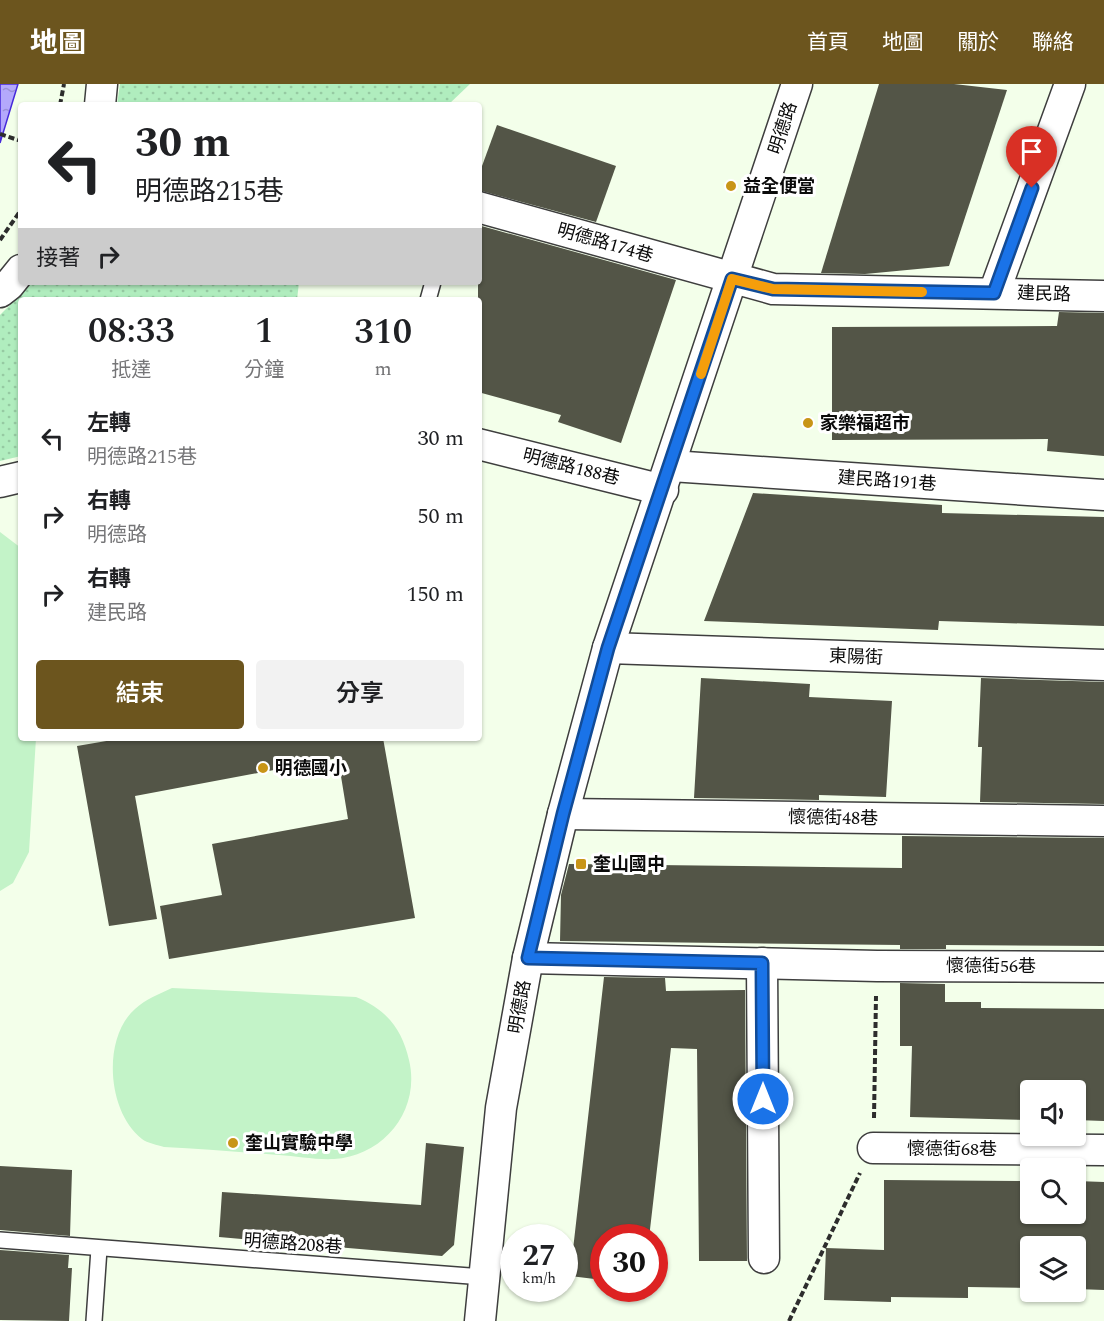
<!DOCTYPE html>
<html lang="zh-TW">
<head>
<meta charset="utf-8">
<style>
	:root { --surface:#fff; --page:#f2f2f2; --text:#202124; --muted:#757577; --accent:#6c551e }
	body { margin:0; font-family:Spectral,"Noto Sans TC",serif; background:var(--page); color:var(--text); height:100vh; display:flex; flex-direction:column; font-size:22px; white-space:nowrap }
	* { box-sizing:border-box; margin:0 }
	p { font-size:20px; color:var(--muted) }
	.icon { flex:none; width:33px; height:33px; fill:none; stroke:currentColor; stroke-width:2; stroke-linecap:round; stroke-linejoin:round }
	.map { position:relative; flex:1; overflow:hidden }
	.side { position:absolute; left:18px; top:213px; width:464px; height:444px; display:flex; flex-direction:column; background:var(--surface); border-radius:6px; box-shadow:0 2px 4px #0004 }
	.side>* { flex:none }
	.hud { position:absolute; left:18px; top:18px; width:464px; height:183px; border-radius:6px; box-shadow:0 2px 4px #0004; background:#fff; color:var(--text); overflow:hidden }
	.tools { position:absolute; left:1020px; top:996px; display:grid; gap:12px }
	.tools a { display:grid; place-items:center; width:66px; height:66px; border-radius:6px; background:var(--surface); box-shadow:0 2px 4px #0004; font-size:30px }
	.speed { position:absolute; left:500px; top:1140px; display:flex; gap:12px; font-size:30px; font-weight:700; text-align:center }
	.speed>* { display:grid; place-content:center; width:78px; height:78px; border-radius:50%; background:var(--surface); box-shadow:0 2px 4px #0004; line-height:1 }
	.speed small { font-size:15px; font-weight:400 }
	.speed .limit { border:9px solid #d22; background:#fff; color:#111 }
	.pin { position:absolute; display:grid; place-items:center; width:51px; height:51px; color:#fff; margin:-62px -26px; border-radius:50% 50% 50% 0; rotate:-45deg; box-shadow:0 0 6px #0007 }
	.pin .icon { rotate:45deg }
	.me { position:absolute; width:66px; margin:-33px; rotate:0deg; stroke-linejoin:round; filter:drop-shadow(0 0 4px #0008) }
	.turn { display:flex; align-items:center; gap:21px; height:126px; padding:0 18px; font-size:27px }
	.turn .icon { width:78px; height:78px; stroke-width:2.5 }
	.turn b { display:block; font-size:42px; line-height:51px }
	.then { display:flex; align-items:center; height:57px; padding:0 18px; background:#0003; gap:12px; font-size:22px }
	.eta { display:flex; justify-content:space-evenly; align-items:center; height:102px; text-align:center }
	.eta b { font-size:36px; font-weight:600; line-height:42px }
	.primary-button { display:flex; gap:12px; margin-top:auto; padding:12px 18px }
	.primary-button a { flex:1; height:69px; border-radius:6px; background:var(--accent); color:#fff; font-size:24px; font-weight:600; line-height:69px; text-align:center }
	.primary-button a+a { background:var(--page); color:var(--text) }
	ul { padding:0; list-style:none }
	li { display:flex; align-items:center; gap:18px; height:78px; padding:0 18px }
	li div { flex:1 }
	li b { display:block; font-size:22px }
	li em { font-style:normal }
	header { display:flex; align-items:center; gap:36px; box-sizing:border-box; height:84px; padding:0 30px; background:var(--accent); color:#fff }
	header strong { font-size:28px }
	nav { display:flex; gap:33px; margin-inline-start:auto; font-size:21px }
	.map>svg:first-child { display:block }
	.park { fill:url(#park-dots) }
	.pitch { fill:#c3f3c8 }
	.water { fill:url(#water-ripples); stroke:#4529da; stroke-width:1.5 }
	.building { fill:#535547 }
	.lines { fill:none; stroke-linecap:round; stroke-linejoin:round }
	.lane-casing { stroke:#3e3e3e; stroke-width:18 }
	.street-casing { stroke:#3e3e3e; stroke-width:33 }
	.path { stroke:#2d2d2d; stroke-width:4; stroke-dasharray:6 3; stroke-linecap:butt }
	.lane { stroke:#fff; stroke-width:15 }
	.street { stroke:#fff; stroke-width:30 }
	.route-casing { stroke:#114b97; stroke-width:15 }
	.route { stroke:#1a73e8; stroke-width:10 }
	.slow { stroke:#f59e0b; stroke-width:10 }
	.poi-dot { fill:#c89517; stroke:#fff; stroke-width:2 }
	.labels { text-anchor:middle; dominant-baseline:central; stroke-width:6; stroke-linejoin:round; paint-order:stroke }
	.street-label { font-size:18px; fill:#0b0b0b; stroke:#fff }
	.poi-label { font-size:18px; font-weight:bold; fill:#0b0b0b; stroke:#fff; text-anchor:start }
</style>
</head>
<body>
<header>
<strong>地圖</strong>
<nav><a>首頁</a><a>地圖</a><a>關於</a><a>聯絡</a></nav>
</header>
<div class="map">
<svg width="1104" height="1237" viewBox="0 0 1104 1237">
	<defs>
		<pattern id="park-dots" width="8" height="8" patternUnits="userSpaceOnUse" patternTransform="scale(1.5)"><rect width="8" height="8" fill="#b0edbe"/><path d="M2 2h.1M6 6h.1" fill="none" stroke="#96caa2" stroke-width="1.8" stroke-linecap="round"/></pattern>
		<pattern id="water-ripples" width="26" height="14" patternUnits="userSpaceOnUse" patternTransform="scale(1.5)"><rect width="26" height="14" fill="#b4a9fc"/><path d="M2 4q2-2 4 0t4 0M15 11q2-2 4 0t4 0" fill="none" stroke="#9990d7"/></pattern>
	</defs>
	<rect width="100%" height="100%" fill="#f3ffea"/>
	<!-- park -->
	<g class="park">
		<path d="M120,0h350l-22,21h-331z"/>
		<path d="M33,198h266l-2,18h-276v156l-21,5v-146z"/>
	</g>
	<!-- pitch -->
	<g class="pitch">
		<path d="M0,448l21,16v190h15l-7,114 -16,31 -13,8z"/>
		<path d="M172,904l184,9c30,12 46,32 53,63 12,50 -25,96 -75,99 -18,1 -38,-3 -55,-4 -39,-3 -77,-6 -115,-8 -6,-2 -17,-4 -22,-8 -35,-27 -40,-101 -7,-130 11,-10 24,-15 37,-21z"/>
	</g>
	<!-- water -->
	<path class="water" d="M0,0h18l-18,59z"/>
	<!-- building -->
	<g class="building">
		<path d="M879,0h75l53,6 -58,176 -84,8 -44,-1z"/>
		<path d="M497,41l119,41 -20,56 -118,-32v-13z"/>
		<path d="M478,141l198,55 -55,163 -63,-21 3,-7 -83,-23z"/>
		<path d="M1059,228l45,1v143l-57,-5 1,-12 -216,1v-113l225,-1z"/>
		<path d="M753,409l189,12v8l162,4v109l-165,-5 -1,9 -234,-9z"/>
		<path d="M701,594l109,6 -1,13 83,4 -6,96 -67,-2v5l-125,-2z"/>
		<path d="M981,594l123,4v122l-124,-2 2,-55h-4z"/>
		<path d="M124,654h259l32,180 -246,41 -9,-53 62,-11 -10,-51 136,-25 -10,-61 -203,38 22,123 -48,7 -32,-180z"/>
		<path d="M902,752l202,2v108l-158,-1v4h-46v-4l-340,-4 1,-46 8,-31 333,4z"/>
		<path d="M604,893l61,1 1,13 79,-1 2,271h-48l-2,-212 -26,-1 -22,190h-46v42l-33,-4z"/>
		<path d="M900,899l45,1v18h36v6l123,1v112l-28,-1v-30h-46v30l-120,-3 2,-71h-12z"/>
		<path d="M426,1059l38,4 -10,98 -12,11 -223,-19 3,-45 199,13z"/>
		<path d="M0,1082l72,4 -2,66 -70,-6z"/>
		<path d="M884,1096l146,1v33h46v-33l28,1v108l-28,-1v-43h-46v42l-62,-1v11l-77,-1v5l-67,-2 2,-52 58,2z"/>
		<path d="M0,1166l69,5 -1,13h4l-3,53 -69,-1z"/>
	</g>
	<g class="lines">
		<defs>
			<g id="lane">
				<path d="M428,216l5,-18"/>
				<path d="M0,1156l483,37"/>
				<path d="M94,1237l5,-72"/>
			</g>
			<g id="street">
				<path d="M100,21l2,-21"/>
				<path d="M478,123l295,82 331,7"/>
				<path d="M0,208l9,-7 12,-15"/>
				<path d="M994,209l76,-209"/>
				<path d="M478,360l185,46"/>
				<path d="M671,382l433,29"/>
				<path d="M0,398l21,-5"/>
				<path d="M608,564l496,17"/>
				<path d="M563,730l541,7"/>
				<path d="M528,874l349,8 227,1"/>
				<path d="M762,879l2,295"/>
				<path d="M873,1064l231,2"/>
				<path d="M480,1237l21,-213 27,-150 35,-144 45,-166 189,-564"/>
			</g>
		</defs>
		<!-- lane casing -->
		<use href="#lane" class="lane-casing"/>
		<!-- street casing -->
		<use href="#street" class="street-casing"/>
		<!-- path -->
		<g class="path">
			<path d="M60,21l4,-21"/>
			<path d="M0,50l21,7"/>
			<path d="M0,156l21,-30"/>
			<path d="M874,1034l2,-122"/>
			<path d="M789,1237l71,-148"/>
		</g>
		<!-- lane -->
		<use href="#lane" class="lane"/>
		<!-- street -->
		<use href="#street" class="street"/>
	</g>
	<g class="lines">
		<defs>
			<path id="route" d="M763,1015l-1,-136 -234,-5 35,-144 45,-166 124,-369 41,10 221,4 38,-105"/>
		</defs>
		<!-- route casing -->
		<use href="#route" class="route-casing"/>
		<!-- route -->
		<use href="#route" class="route"/>
		<!-- slow -->
		<path class="slow" d="M701,290l31,-95 41,10 149,3"/>
	</g>
	<!-- markers -->
	<g class="poi-dot">
		<circle cx="731" cy="102" r="6"/>
		<circle cx="808" cy="339" r="6"/>
		<circle cx="263" cy="684" r="6"/>
		<rect x="575" y="774" width="12" height="12" rx="3"/>
		<circle cx="233" cy="1059" r="6"/>
	</g>
	<g class="labels">
		<!-- street labels -->
		<g class="street-label">
			<text transform="translate(783 44) rotate(-72)">明德路</text>
			<text transform="translate(605 159) rotate(16)">明德路174巷</text>
			<text transform="translate(1044 210) rotate(2)">建民路</text>
			<text transform="translate(571 383) rotate(14)">明德路188巷</text>
			<text transform="translate(887 397) rotate(4)">建民路191巷</text>
			<text transform="translate(856 573) rotate(2)">東陽街</text>
			<text transform="translate(833 734) rotate(1)">懷德街48巷</text>
			<text x="991" y="882">懷德街56巷</text>
			<text transform="translate(520 923) rotate(-80)">明德路</text>
			<text x="952" y="1065">懷德街68巷</text>
			<text transform="translate(293 1160) rotate(4)">明德路208巷</text>
		</g>
		<!-- poi labels -->
		<g class="poi-label">
			<text x="743" y="102">益全便當</text>
			<text x="820" y="339">家樂福超市</text>
			<text x="275" y="684">明德國小</text>
			<text x="593" y="780">奎山國中</text>
			<text x="245" y="1059">奎山實驗中學</text>
		</g>
	</g>
</svg>
<div class="tools">
<a><svg class="icon" aria-label="sound" viewBox="0 0 24 24"><path d="M4 9h4l5-4v14l-5-4H4zM17 9q2 3 0 6"/></svg></a>
<a><svg class="icon" aria-label="search" viewBox="0 0 24 24"><circle cx="10" cy="10" r="6"/><path d="M15 15l6 6"/></svg></a>
<a><svg class="icon" aria-label="layers" viewBox="0 0 24 24"><path d="M12 4l9 5-9 5-9-5zM3 14l9 5 9-5"/></svg></a>
</div>
<div class="speed"><div>27<small>km/h</small></div><div class="limit">30</div></div>
<div class="pin" style="left:1032px;top:104px;background:#d93025"><svg class="icon" aria-label="arrive" viewBox="0 0 24 24"><path d="M6 21V4h12l-3 4 3 4H6"/></svg></div>
<svg class="me" style="left:763px;top:1015px" viewBox="-20 -20 40 40"><circle r="17" fill="#1a73e8" stroke="#fff" stroke-width="3"/><path d="M0-11L8 9 0 5-8 9z" fill="#fff"/></svg>
<div class="hud">
<div class="turn"><svg class="icon" aria-label="left" viewBox="0 0 24 24"><path d="M17 20v-9H6M10 6l-5 5 5 5"/></svg><div><b>30 m</b>明德路215巷</div></div>
<div class="then">接著<svg class="icon" aria-label="right" viewBox="0 0 24 24"><path d="M7 20v-9h11M14 6l5 5-5 5"/></svg></div>
</div>
<section class="side">
<div class="eta">
<div><b>08:33</b><p>抵達</p></div>
<div><b>1</b><p>分鐘</p></div>
<div><b>310</b><p>m</p></div>
</div>
<ul>
<li><svg class="icon" aria-label="left" viewBox="0 0 24 24"><path d="M17 20v-9H6M10 6l-5 5 5 5"/></svg><div><b>左轉</b><p>明德路215巷</p></div><em>30 m</em></li>
<li><svg class="icon" aria-label="right" viewBox="0 0 24 24"><path d="M7 20v-9h11M14 6l5 5-5 5"/></svg><div><b>右轉</b><p>明德路</p></div><em>50 m</em></li>
<li><svg class="icon" aria-label="right" viewBox="0 0 24 24"><path d="M7 20v-9h11M14 6l5 5-5 5"/></svg><div><b>右轉</b><p>建民路</p></div><em>150 m</em></li>
</ul>
<div class="primary-button"><a>結束</a><a>分享</a></div>
</section>
</div>
</body>
</html>
